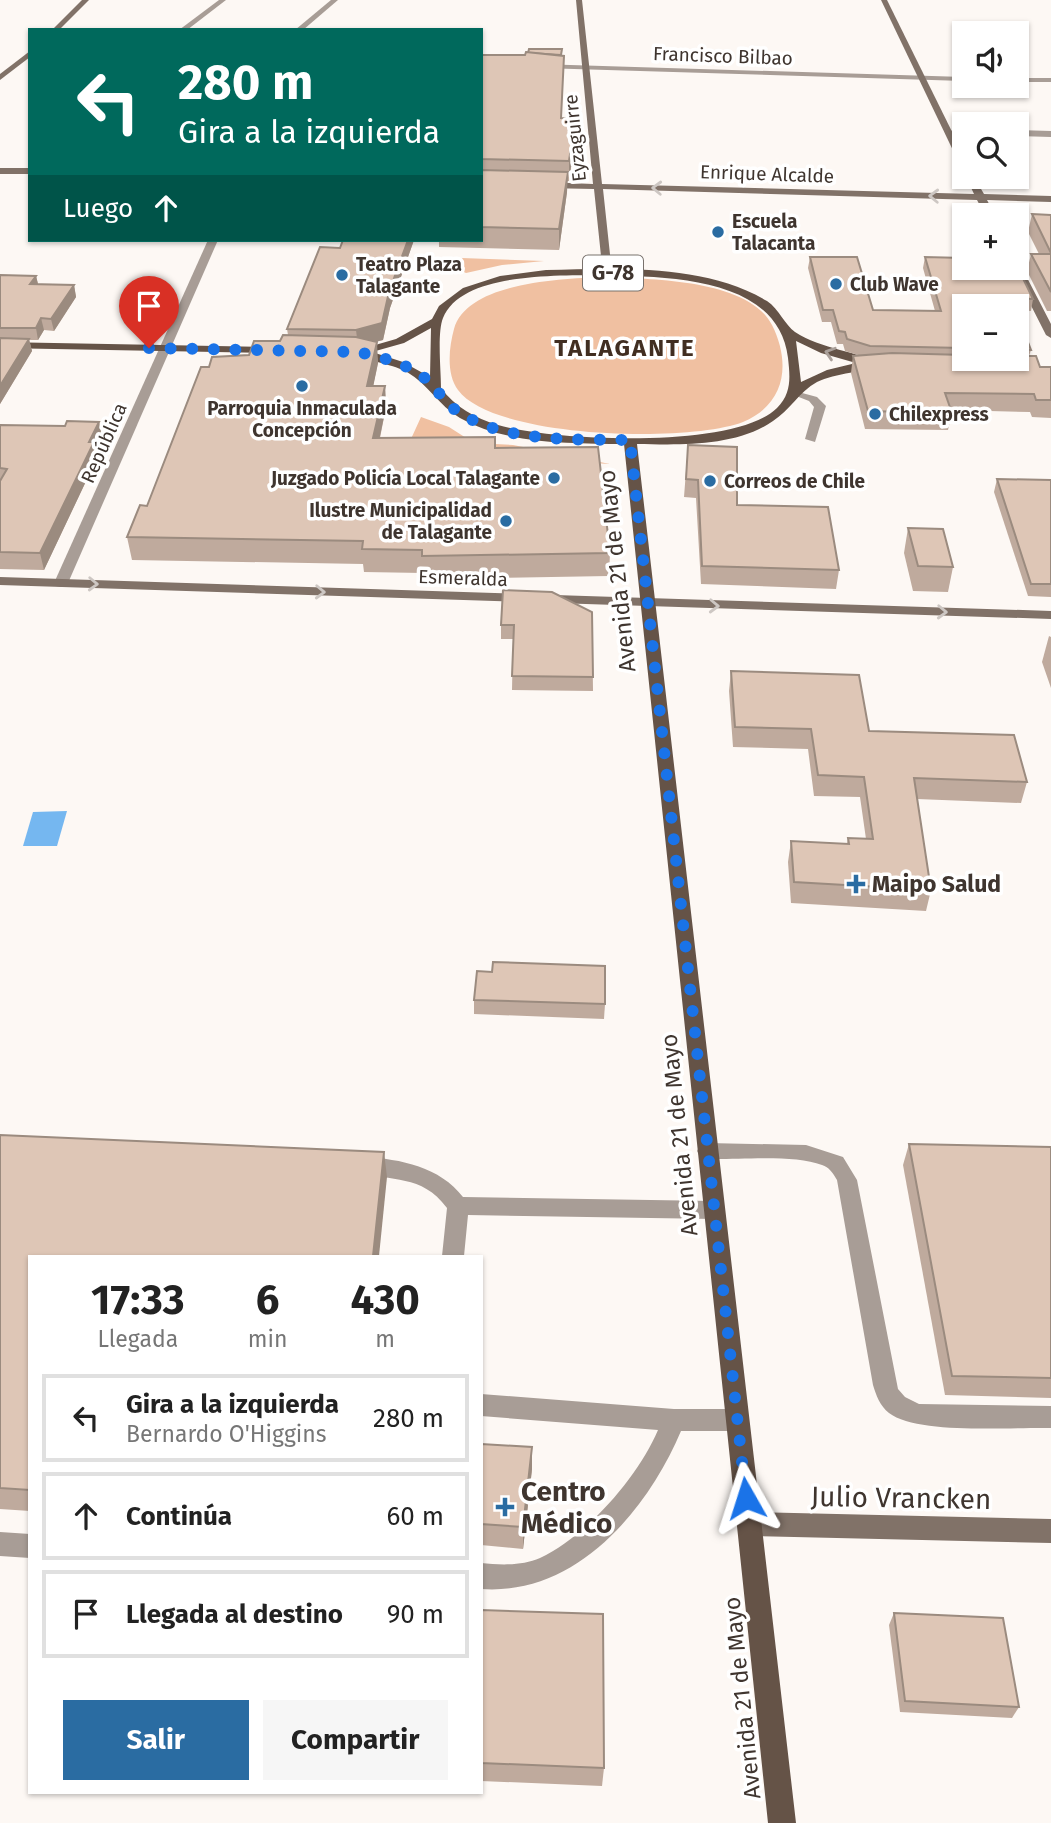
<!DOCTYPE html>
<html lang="es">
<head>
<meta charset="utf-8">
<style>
	:root { --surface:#fff; --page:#f6f6f6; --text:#222; --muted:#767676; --line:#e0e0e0; --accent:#2a6ca2 }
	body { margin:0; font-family:"Fira Sans",sans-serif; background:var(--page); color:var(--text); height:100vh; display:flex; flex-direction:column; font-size:26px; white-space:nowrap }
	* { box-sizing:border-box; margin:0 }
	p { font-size:23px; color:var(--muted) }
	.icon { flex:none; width:38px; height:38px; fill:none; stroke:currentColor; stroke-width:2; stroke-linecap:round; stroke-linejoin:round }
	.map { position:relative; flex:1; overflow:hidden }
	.drawer { position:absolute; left:28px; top:1255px; width:455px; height:539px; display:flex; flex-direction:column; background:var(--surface); border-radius:0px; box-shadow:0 2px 5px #0004 }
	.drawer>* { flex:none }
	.hud { position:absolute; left:28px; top:28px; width:455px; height:214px; border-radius:0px; box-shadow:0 2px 5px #0004; background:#00695c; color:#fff; overflow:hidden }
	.controls { position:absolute; left:952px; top:21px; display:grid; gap:14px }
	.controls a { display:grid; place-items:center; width:77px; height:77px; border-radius:0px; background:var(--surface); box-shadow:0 2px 5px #0004; font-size:35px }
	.pin { position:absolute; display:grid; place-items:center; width:60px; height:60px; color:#fff; margin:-72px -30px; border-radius:50% 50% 50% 0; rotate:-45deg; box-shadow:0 0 7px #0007 }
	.pin .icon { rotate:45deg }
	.me { position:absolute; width:77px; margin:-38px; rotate:354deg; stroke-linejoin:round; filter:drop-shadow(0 0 5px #0008) }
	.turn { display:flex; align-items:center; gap:24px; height:147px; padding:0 35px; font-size:32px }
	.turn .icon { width:91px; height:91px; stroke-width:2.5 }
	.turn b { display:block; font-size:49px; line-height:60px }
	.then { display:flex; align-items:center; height:66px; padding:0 35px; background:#0003; gap:14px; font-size:26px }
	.eta { display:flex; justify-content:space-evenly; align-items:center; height:119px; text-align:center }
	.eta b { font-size:42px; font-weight:700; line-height:49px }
	.button { display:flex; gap:14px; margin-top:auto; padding:14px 35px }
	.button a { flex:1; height:80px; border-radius:0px; background:var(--accent); color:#fff; font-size:28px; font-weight:700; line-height:80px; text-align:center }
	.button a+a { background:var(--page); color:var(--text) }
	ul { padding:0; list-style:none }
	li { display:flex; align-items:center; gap:21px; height:88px; margin:0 14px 10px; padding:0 21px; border:4px solid var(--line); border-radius:0px }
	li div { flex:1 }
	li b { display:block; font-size:26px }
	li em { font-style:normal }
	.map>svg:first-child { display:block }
	.green { fill:#f0c0a1 }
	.water { fill:#75b7f0 }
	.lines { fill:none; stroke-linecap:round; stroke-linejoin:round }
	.lane { fill:#a89d96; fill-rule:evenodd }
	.street { fill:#a89d96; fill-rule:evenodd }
	.secondary { fill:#817268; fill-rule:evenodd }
	.primary { fill:#655347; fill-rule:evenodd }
	.wall { fill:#bfaa9d }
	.shaded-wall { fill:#9b8b7f }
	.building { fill:#dec6b6; stroke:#9b8b7f; stroke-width:2 }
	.oneway { stroke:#cdc7c3 }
	.oneway2 { stroke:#aaa09a }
	.route { stroke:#1a73e8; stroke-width:12; stroke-dasharray:0 21.6 }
	.poi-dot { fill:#2a6ca2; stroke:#fff; stroke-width:2.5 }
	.labels { text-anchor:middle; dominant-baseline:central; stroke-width:7; stroke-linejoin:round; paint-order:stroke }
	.far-street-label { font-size:19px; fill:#3f352f; stroke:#fff }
	.far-poi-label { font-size:19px; font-weight:bold; fill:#3f352f; stroke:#fff; text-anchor:start }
	.shield { fill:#fff; stroke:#79726d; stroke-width:2 }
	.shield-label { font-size:21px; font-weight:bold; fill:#3f352f }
	.street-label { font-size:23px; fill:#3f352f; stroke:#fff }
	.poi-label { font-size:23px; font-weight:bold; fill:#3f352f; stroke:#fff; text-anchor:start }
	.far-district-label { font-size:24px; font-weight:bold; letter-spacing:2px; fill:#412e21; stroke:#fff }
	.near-poi-label { font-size:28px; font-weight:bold; fill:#3f352f; stroke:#fff; text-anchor:start }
	.near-street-label { font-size:28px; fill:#3f352f; stroke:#fff }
</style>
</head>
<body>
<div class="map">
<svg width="1051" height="1823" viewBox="0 0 1051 1823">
	<rect width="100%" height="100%" fill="#fdf8f4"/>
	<!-- green -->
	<g class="green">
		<path d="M434,257l110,4 -42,4 -36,8z"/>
		<path d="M601,277c45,2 147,1 171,48 19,38 14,79 -29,97 -54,21 -249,17 -285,-32 -12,-16 -9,-43 -4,-61 13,-47 108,-50 147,-52z"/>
		<path d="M421,417l28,10 25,16 39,2 97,19 -205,-12z"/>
	</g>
	<!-- water -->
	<path class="water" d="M67,811l-10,35h-34l10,-34z"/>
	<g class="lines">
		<!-- lane -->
		<g class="lane">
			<path d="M791,390l26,7 9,9 -11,36 -10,-3 9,-32 -5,-6 -18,-7z"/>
			<path d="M707,1143l99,2 37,12 14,23 41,209 7,8 14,7 132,2v22c-38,-1 -134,7 -162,-15 -9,-7 -13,-18 -16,-28l-36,-205c-4,-7 -8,-13 -15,-15 -28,-11 -84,-5 -115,-6l-7,-2 -3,-6 3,-6z"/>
			<path d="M364,1157c37,2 76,10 99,40l251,4 7,3 3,6 -3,6 -7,3 -246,-4 -4,41h-22l5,-48c-26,-35 -55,-25 -90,-37l-3,-6 3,-6z"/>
			<path d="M481,1394l193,15h63l8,3 4,8 -4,8 -8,3h-56c-34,80 -105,165 -200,158v-26c19,2 41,3 59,-5 47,-22 98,-81 118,-128l-177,-14z"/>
			<path d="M0,1532l30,2v24l-30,-2z"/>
		</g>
		<!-- street -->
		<g class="street">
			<path d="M219,0h7l-39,30h-8z"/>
			<path d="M331,0h7l-35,30h-8z"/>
			<path d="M538,64l426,13v4l-423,-13z"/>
			<rect x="1017" y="78" width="34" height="4"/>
			<path d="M1017,130l34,1v6l-34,-1z"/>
			<path d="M945,131l19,-1v5l-16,1z"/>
			<path d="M208,240h10l-150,343 -7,4 -5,-1 -2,-3z"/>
		</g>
		<!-- secondary -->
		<g class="secondary">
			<path d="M82,0h7l-30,30h-7z"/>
			<path d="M576,0h6l20,184 372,10 -8,-17h8l10,17 67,2v6l-64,-2 8,15h-10l-8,-15 -374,-11 9,84 -9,2 -9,-86 -50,-1 -5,-3 5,-3 49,2z"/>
			<path d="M881,0h6l77,156v12l-4,-3z"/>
			<path d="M30,51v6l-30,23v-6z"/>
			<rect x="0" y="168" width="30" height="6"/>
			<path d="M1017,265l5,3 29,56v14l-5,-3 -34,-67h5z"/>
			<path d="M0,577l1051,34v8l-1051,-34z"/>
			<path d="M749,1512l302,7v24l-302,-7 -9,-4 -3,-8 3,-8z"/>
		</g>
		<!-- primary -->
		<g class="primary">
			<path d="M546,270c72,-1 157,-7 221,31 12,8 18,24 28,31 25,17 67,20 84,32 -12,8 -44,9 -62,18 -18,10 -27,28 -44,39 -37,26 -93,24 -136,23l159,1379h-28l-144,-1379c-53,-1 -116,1 -164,-26 -21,-12 -32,-34 -53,-46 -17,-9 -43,-11 -56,-20l45,-13 36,-20 7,-13 24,-18 37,-12zM603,275c64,2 175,1 185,83 2,19 4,35 -11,50 -42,42 -224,33 -279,17 -23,-7 -43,-18 -57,-37 0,-18 -4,-55 2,-70 19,-47 119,-42 160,-43zM431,328l-1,49 -27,-15 -31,-10 32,-9zM796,341l25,12 35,10 -29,7 -26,12z"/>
			<path d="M0,342l273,5 5,3 -5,3 -273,-5z"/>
		</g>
	</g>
	<!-- wall -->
	<g class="wall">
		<path d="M481,55l81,1v62l16,19 -3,30h-4l-2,14h-2v11l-8,58 -120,-3v-7h42z"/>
		<path d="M1032,214l19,1v96h-4l-20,-40 4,-17h8l-11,-22z"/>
		<path d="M343,240h71l-24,68 -7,32 -8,2 3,21 -5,23h12l1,21 -6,31 115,10 115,105 -1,23 -186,3v-6l-59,-1 -1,-8 -231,-4 -5,-23 20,-31 62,-139 40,-12 31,-14 8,-6 -1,-6 53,-81z"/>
		<path d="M810,257l63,53 62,1 -12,-43 2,-11 108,42 -2,12 -14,-1v-4h-53v53h53v-45l14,36 -2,6 11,11h11v51l-19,-1 -2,-5 -79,-2 1,3 -4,17 -83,-1 -14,-56 2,-17 5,-1 -13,-4 -2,-7h-6l-6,-22h-9l-14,-54z"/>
		<path d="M0,275l36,1 2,8 36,1 2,12 -22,34 -10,-1 -6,10h-9l3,11 -32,53z"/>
		<path d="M99,422l3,16 -6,13 1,7 -53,112 -44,-1v-144l65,1z"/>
		<path d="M688,445l49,60 102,65 -3,19 -135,-5 -5,-86 -12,-1z"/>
		<path d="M997,479l54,1v117l-23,-1 -34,-104z"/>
		<path d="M908,528l45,39 -5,25 -35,-1 -9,-38z"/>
		<path d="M592,612l1,79 -81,-1 1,-51h-12v-14z"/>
		<path d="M1049,636l2,1v51l-9,-26z"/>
		<path d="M731,671l138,60 158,51 -6,21 -104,-4 14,91 -5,21 -135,-8 -3,-41 3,-21 56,3 1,-6 18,1 -6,-42 -46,-1 -6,-47 -75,-2 -4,-56z"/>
		<path d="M492,972l113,32 -1,15 -130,-5v-14z"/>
		<path d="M0,1135l387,42 -357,79v255l-30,-2z"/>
		<path d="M909,1144l142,3v251l-106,-3 -42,-230z"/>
		<path d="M481,1444l51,3v22l-9,80 -42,-4z"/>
		<path d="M481,1610l123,158 -2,18 -121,-5z"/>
		<path d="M894,1613l125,94 -7,11 -112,-6 -11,-87z"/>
	</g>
	<!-- shaded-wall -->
	<g class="shaded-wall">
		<path d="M578,119v18l-3,30v-19z"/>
		<path d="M571,148v19l-2,14v-20z"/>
		<path d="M568,172l-1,20 -8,58v-21z"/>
		<path d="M408,240h6l-24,68 -7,32 -25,6 -2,-16 33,-38z"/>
		<path d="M36,276l3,12 -9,-4z"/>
		<path d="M74,285l2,12 -22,34 -3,-12z"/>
		<path d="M41,318l3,12 -6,10 -2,-12z"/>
		<path d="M29,339l3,12 -32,53v-18z"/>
		<path d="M377,342l1,21 -9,44 -2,-21z"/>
		<path d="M385,386l1,21 -11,53 -2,-22z"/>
		<path d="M99,422l3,16 -6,13 1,7 -53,112 -4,-17z"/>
		<path d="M384,1152l3,25 -8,79h-6z"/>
		<path d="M532,1447v22l-9,80v-22z"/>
	</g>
	<!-- building -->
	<g class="building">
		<path d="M529,49h33l-1,6 -33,-2z"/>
		<path d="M526,52l38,4 -3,62 17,1 -3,29h-4l-2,13 -88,-2v-104h44z"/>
		<path d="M481,170l87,2 -9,57 -78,-2z"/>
		<path d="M1032,214l19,1v38z"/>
		<path d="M343,240h65l-19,52 -7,31 -26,7 -69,-1 33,-82 20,1z"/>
		<path d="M1031,254h20v38z"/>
		<path d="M810,257h47l16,53 68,1 -16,-54 39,1v10h53v-2l16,33 -22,-1 3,8h-50v42l-94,-2 -23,-7 -2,-7 -6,-1 -6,-21h-10z"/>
		<path d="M0,275l36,1 -6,8 44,1 -23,34 -10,-1 -5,10h-36z"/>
		<path d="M1017,314l14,36 -14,-1z"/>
		<path d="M283,335l73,2 21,5 -10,44h18l-12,52 122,-1v11l103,-1 12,106 -188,3v-6l-60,-1 1,-8 -236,-4 13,-32 7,1 54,-139h8l3,-10 37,-2 5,-14h26z"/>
		<path d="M0,338l29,1 -29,47z"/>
		<path d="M892,353l72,2v4h53v-3h19l4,11h11v33h-15l-2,-6 -89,-1 7,20 -84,-2 -15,-55z"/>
		<path d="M67,421l32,1 -10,20h5l-54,111 -40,-1v-71l7,-12 -7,-1v-43l65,1z"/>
		<path d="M688,445l49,2v58l91,2 11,63 -137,-4 -4,-86 -12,-1z"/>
		<path d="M997,479l54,1v104h-20z"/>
		<path d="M908,528l35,1 10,38 -35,-1z"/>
		<path d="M503,590l49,2 40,20 1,65 -81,-1 2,-51h-13z"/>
		<path d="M731,671l128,4 10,56 145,4 13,47 -113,-4 17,112 -137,-8 -3,-41 58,3 -1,-6 25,1 -9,-62 -46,-2 -7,-46 -76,-2z"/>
		<path d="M493,962l112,4v38l-131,-4 3,-29 15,1z"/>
		<path d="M0,1135l384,17 -11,104h-343v234l-30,-2z"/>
		<path d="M909,1144l142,3v231l-99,-2z"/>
		<path d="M481,1444l51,3 -9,80 -42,-3z"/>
		<path d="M481,1610l122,4 1,154 -123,-5z"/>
		<path d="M894,1613l109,5 16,89 -114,-6z"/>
	</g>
	<!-- one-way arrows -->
	<defs><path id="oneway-chevron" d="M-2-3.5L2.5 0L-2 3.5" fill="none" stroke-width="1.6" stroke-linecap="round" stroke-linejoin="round" transform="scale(1.75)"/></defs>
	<g class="oneway">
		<use href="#oneway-chevron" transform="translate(657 188) rotate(-178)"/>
		<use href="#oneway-chevron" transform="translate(934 196) rotate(-178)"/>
		<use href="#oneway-chevron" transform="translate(93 584) rotate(2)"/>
		<use href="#oneway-chevron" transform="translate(320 592) rotate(2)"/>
		<use href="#oneway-chevron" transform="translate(714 606) rotate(2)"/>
		<use href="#oneway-chevron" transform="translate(942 612) rotate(2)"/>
	</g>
	<use class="oneway2" href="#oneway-chevron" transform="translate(830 353) rotate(-162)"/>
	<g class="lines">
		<!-- route -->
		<path class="route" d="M149,348l209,4c27,6 59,14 77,36 8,10 15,19 26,26 49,29 114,25 169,26l116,1058"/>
	</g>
	<!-- markers -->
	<g class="poi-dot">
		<circle cx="718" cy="232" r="7"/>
		<circle cx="342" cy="275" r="7"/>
		<circle cx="836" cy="284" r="7"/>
		<circle cx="302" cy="386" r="7"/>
		<circle cx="875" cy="414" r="7"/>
		<circle cx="554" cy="478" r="7"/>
		<circle cx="710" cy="481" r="7"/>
		<circle cx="506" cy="521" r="7"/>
		<path d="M852.5 873.5h7v7h7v7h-7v7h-7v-7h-7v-7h7z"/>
		<path d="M501.5 1496.5h7v7h7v7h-7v7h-7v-7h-7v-7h7z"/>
	</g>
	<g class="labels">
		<!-- far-street labels -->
		<g class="far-street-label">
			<text transform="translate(723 56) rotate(2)">Francisco Bilbao</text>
			<text transform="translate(575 138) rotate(-96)">Eyzaguirre</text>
			<text transform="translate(767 174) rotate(2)">Enrique Alcalde</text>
			<text transform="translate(104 443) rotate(-66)">República</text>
			<text transform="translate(463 578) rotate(2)">Esmeralda</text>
		</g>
		<!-- far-poi labels -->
		<g class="far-poi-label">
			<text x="732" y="221">Escuela<tspan x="732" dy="22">Talacanta</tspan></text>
			<text x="356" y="264">Teatro Plaza<tspan x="356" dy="22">Talagante</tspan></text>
			<text x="850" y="284">Club Wave</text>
			<text x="302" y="408" text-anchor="middle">Parroquia Inmaculada<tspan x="302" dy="22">Concepción</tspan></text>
			<text x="889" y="414">Chilexpress</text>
			<text x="540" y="478" text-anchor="end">Juzgado Policía Local Talagante</text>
			<text x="724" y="481">Correos de Chile</text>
			<text x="492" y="510" text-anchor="end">Ilustre Municipalidad<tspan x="492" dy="22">de Talagante</tspan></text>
		</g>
		<!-- shield labels -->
		<rect class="shield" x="583" y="255.5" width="60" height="35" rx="5"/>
		<g class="shield-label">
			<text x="613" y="273">G-78</text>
		</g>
		<!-- street labels -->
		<g class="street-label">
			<text transform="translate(617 571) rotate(-96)">Avenida 21 de Mayo</text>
			<text transform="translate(679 1135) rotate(-96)">Avenida 21 de Mayo</text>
			<text transform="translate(742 1698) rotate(-96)">Avenida 21 de Mayo</text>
		</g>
		<!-- poi labels -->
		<g class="poi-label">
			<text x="872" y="884">Maipo Salud</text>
		</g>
		<!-- far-district labels -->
		<g class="far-district-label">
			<text x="625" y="348">TALAGANTE</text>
		</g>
		<!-- near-poi labels -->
		<g class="near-poi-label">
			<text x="521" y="1491">Centro<tspan x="521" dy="32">Médico</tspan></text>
		</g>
		<!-- near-street labels -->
		<g class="near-street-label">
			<text transform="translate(901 1498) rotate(1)">Julio Vrancken</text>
		</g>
	</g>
</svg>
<div class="controls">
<a><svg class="icon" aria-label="sound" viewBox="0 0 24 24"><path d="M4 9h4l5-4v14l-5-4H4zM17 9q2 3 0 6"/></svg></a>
<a><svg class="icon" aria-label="search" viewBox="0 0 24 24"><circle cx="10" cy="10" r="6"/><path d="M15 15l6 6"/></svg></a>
<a>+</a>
<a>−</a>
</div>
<div class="pin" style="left:149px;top:348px;background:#d93025"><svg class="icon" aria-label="arrive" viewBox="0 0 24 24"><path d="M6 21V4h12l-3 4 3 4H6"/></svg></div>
<svg class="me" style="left:746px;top:1498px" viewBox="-20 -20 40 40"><path d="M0-17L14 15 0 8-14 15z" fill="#1a73e8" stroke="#fff" stroke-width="4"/></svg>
<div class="hud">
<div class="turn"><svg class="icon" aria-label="left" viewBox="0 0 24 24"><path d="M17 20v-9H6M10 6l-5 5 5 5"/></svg><div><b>280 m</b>Gira a la izquierda</div></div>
<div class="then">Luego<svg class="icon" aria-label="ahead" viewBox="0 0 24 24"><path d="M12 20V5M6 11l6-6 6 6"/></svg></div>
</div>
<section class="drawer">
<div class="eta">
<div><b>17:33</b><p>Llegada</p></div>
<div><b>6</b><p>min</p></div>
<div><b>430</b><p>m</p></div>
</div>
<ul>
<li><svg class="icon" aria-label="left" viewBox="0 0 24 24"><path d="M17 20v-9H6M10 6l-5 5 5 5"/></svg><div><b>Gira a la izquierda</b><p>Bernardo O'Higgins</p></div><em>280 m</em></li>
<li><svg class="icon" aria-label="ahead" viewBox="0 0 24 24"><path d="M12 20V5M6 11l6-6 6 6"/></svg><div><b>Continúa</b></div><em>60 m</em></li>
<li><svg class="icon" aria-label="arrive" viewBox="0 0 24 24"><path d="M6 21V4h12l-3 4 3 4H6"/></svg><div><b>Llegada al destino</b></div><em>90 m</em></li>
</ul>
<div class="button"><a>Salir</a><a>Compartir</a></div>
</section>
</div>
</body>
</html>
